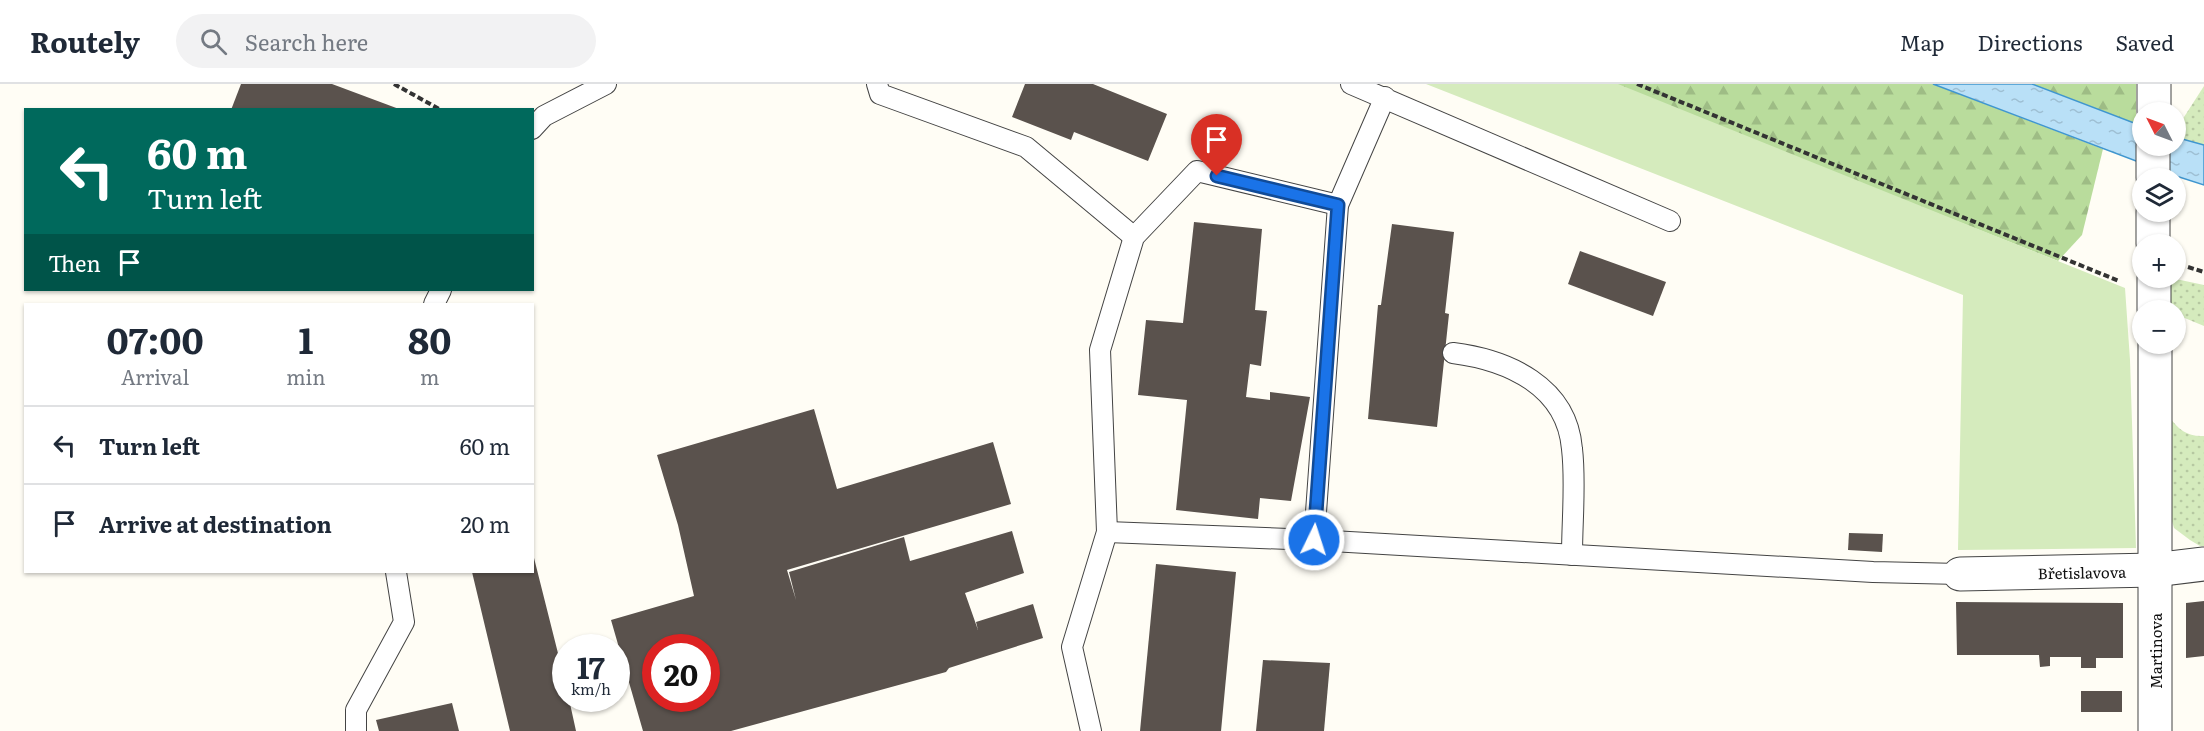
<!DOCTYPE html>
<html lang="en">
<head>
<meta charset="utf-8">
<style>
	:root { --surface:#fff; --page:#f2f2f3; --text:#1f2937; --muted:#747a83; --line:#e0e1e3 }
	body { margin:0; font-family:Literata,serif; background:var(--page); color:var(--text); height:100vh; display:flex; flex-direction:column; font-size:22px; white-space:nowrap }
	* { box-sizing:border-box; margin:0 }
	p { font-size:20px; color:var(--muted) }
	.icon { flex:none; width:33px; height:33px; fill:none; stroke:currentColor; stroke-width:2; stroke-linecap:round; stroke-linejoin:round }
	.map { position:relative; flex:1; overflow:hidden }
	.side { position:absolute; left:24px; top:219px; width:510px; height:270px; display:flex; flex-direction:column; background:var(--surface); border-radius:0px; box-shadow:0 2px 4px #0004 }
	.side>* { flex:none }
	.top-card { position:absolute; left:24px; top:24px; width:510px; height:183px; border-radius:0px; box-shadow:0 2px 4px #0004; background:#00695c; color:#fff; overflow:hidden }
	.needle { width:39px; rotate:312deg }
	.fabs { position:absolute; left:2132px; top:18px; display:grid; gap:12px }
	.fabs a { display:grid; place-items:center; width:54px; height:54px; border-radius:50%; background:var(--surface); box-shadow:0 2px 4px #0004; font-size:30px }
	.speed { position:absolute; left:552px; top:550px; display:flex; gap:12px; font-size:30px; font-weight:700; text-align:center }
	.speed>* { display:grid; place-content:center; width:78px; height:78px; border-radius:50%; background:var(--surface); box-shadow:0 2px 4px #0004; line-height:1 }
	.speed small { font-size:15px; font-weight:400 }
	.speed .limit { border:9px solid #d22; background:#fff; color:#111 }
	.pin { position:absolute; display:grid; place-items:center; width:51px; height:51px; color:#fff; margin:-62px -26px; border-radius:50% 50% 50% 0; rotate:-45deg; box-shadow:0 0 6px #0007 }
	.pin .icon { rotate:45deg }
	.me { position:absolute; width:66px; margin:-33px; rotate:4deg; stroke-linejoin:round; filter:drop-shadow(0 0 4px #0008) }
	.turn { display:flex; align-items:center; gap:21px; height:126px; padding:0 24px; font-size:27px }
	.turn .icon { width:78px; height:78px; stroke-width:2.5 }
	.turn b { display:block; font-size:42px; line-height:51px }
	.then { display:flex; align-items:center; height:57px; padding:0 24px; background:#0003; gap:12px; font-size:22px }
	.eta { display:flex; justify-content:space-evenly; align-items:center; height:102px; text-align:center }
	.eta b { font-size:36px; font-weight:700; line-height:42px }
	ul { padding:0; list-style:none }
	li { display:flex; align-items:center; gap:18px; height:78px; padding:0 24px; border-top:2px solid var(--line) }
	li div { flex:1 }
	li b { display:block; font-size:22px }
	li em { font-style:normal }
	header { display:flex; align-items:center; gap:36px; box-sizing:border-box; height:84px; padding:0 30px; background:var(--surface); border-bottom:2px solid var(--line) }
	header strong { font-size:28px }
	nav { display:flex; gap:33px; margin-inline-start:auto; font-size:21px }
	.search { width:420px; height:54px; background:var(--page); display:flex; align-items:center; gap:15px; box-sizing:border-box; padding:0 21px; border-radius:33px; color:var(--muted); font-size:22px }
	.map>svg:first-child { display:block }
	.grass { fill:url(#grass-dots) }
	.forest { fill:url(#forest-firs) }
	.garden { fill:#d5ebbd }
	.water { fill:url(#water-ripples); stroke:#3f96cf; stroke-width:1.5 }
	.building { fill:#5a524d; fill-rule:evenodd }
	.lines { fill:none; stroke-linecap:round; stroke-linejoin:round }
	.lane-casing { stroke:#444; stroke-width:22 }
	.street-casing { stroke:#444; stroke-width:35 }
	.path { stroke:#333; stroke-width:4; stroke-dasharray:6 3; stroke-linecap:butt }
	.lane { stroke:#fff; stroke-width:20 }
	.street { stroke:#fff; stroke-width:33 }
	.route-casing { stroke:#114b97; stroke-width:15 }
	.route { stroke:#1a73e8; stroke-width:10 }
	.labels { text-anchor:middle; dominant-baseline:central; stroke-width:6; stroke-linejoin:round; paint-order:stroke }
	.street-label { font-size:15px; fill:#111; stroke:#fff }
</style>
</head>
<body>
<header>
<strong>Routely</strong>
<div class="search"><svg class="icon" aria-label="search" viewBox="0 0 24 24"><circle cx="10" cy="10" r="6"/><path d="M15 15l6 6"/></svg>Search here</div>
<nav><a>Map</a><a>Directions</a><a>Saved</a></nav>
</header>
<div class="map">
<svg width="2204" height="647" viewBox="0 0 2204 647">
	<defs>
		<pattern id="grass-dots" width="8" height="8" patternUnits="userSpaceOnUse" patternTransform="scale(1.5)"><rect width="8" height="8" fill="#d5ebbd"/><path d="M2 2h.1M6 6h.1" fill="none" stroke="#b6c8a1" stroke-width="1.8" stroke-linecap="round"/></pattern>
		<pattern id="forest-firs" width="22" height="20" patternUnits="userSpaceOnUse" patternTransform="scale(1.5)"><rect width="22" height="20" fill="#b9dc9c"/><path d="M5 1l3.5 6h-7zM16 11l3.5 6h-7z" fill="#9ebc85"/></pattern>
		<pattern id="water-ripples" width="26" height="14" patternUnits="userSpaceOnUse" patternTransform="scale(1.5)"><rect width="26" height="14" fill="#b9e0f7"/><path d="M2 4q2-2 4 0t4 0M15 11q2-2 4 0t4 0" fill="none" stroke="#9ebfd3"/></pattern>
	</defs>
	<rect width="100%" height="100%" fill="#fffdf5"/>
	<!-- grass -->
	<g class="grass">
		<path d="M2204,2v59l-29,-8v-6z"/>
		<path d="M2171,194l33,7v41l-29,-12v-4h-5z"/>
		<path d="M2170,334c9,12 18,19 34,18v110h-4l-10,-6 -16,-12 -6,-20z"/>
	</g>
	<!-- forest -->
	<g class="forest">
		<path d="M1610,0h323l170,65 -21,86 -24,26z"/>
		<path d="M2032,0h104v40z"/>
	</g>
	<!-- garden -->
	<path class="garden" d="M1426,0h192l507,204 5,72 6,188 -178,2 5,-255z"/>
	<!-- water -->
	<path class="water" d="M1933,0h99l110,42v20h33v-9l29,8v40l-31,-10z"/>
	<!-- building -->
	<g class="building">
		<path d="M241,0h91l67,25 -168,1z"/>
		<path d="M1025,0h68l74,30 -19,47 -74,-29 -3,8 -59,-23z"/>
		<path d="M1194,138l68,7 -7,81 12,1 -6,55 -11,-2 -4,33 24,3v-8l40,5 -19,104 -31,-3 -2,21 -82,-9 11,-110 -49,-5 8,-75 37,3z"/>
		<path d="M1392,140l62,8 -9,81 4,1 -12,113 -69,-8 10,-114h3z"/>
		<path d="M1580,167l86,31 -13,34 -85,-32z"/>
		<path d="M814,325l23,80 156,-47 18,62 -224,66 9,30 -7,-28 115,-35 6,24 102,-30 12,42 -59,20 13,37 -2,-8 57,-18 10,34 -94,30 -3,4 -215,59h-88l-32,-111 83,-24 -16,-71 -21,-70zM656,564h50v51h-50z"/>
		<path d="M1849,449l34,1 -1,18 -34,-2z"/>
		<path d="M532,466l34,135v14h3l7,32h-66l-38,-159h60z"/>
		<path d="M1156,480l80,8 -15,159h-81z"/>
		<path d="M2204,517v55l-18,2v-55z"/>
		<path d="M1956,518l167,1v55h-27v10h-15v-11h-31v9l-10,1 -1,-12h-82z"/>
		<path d="M1263,576l67,3 -6,68h-68z"/>
		<rect x="2081" y="607" width="41" height="21"/>
		<path d="M452,619l7,28h-80l-3,-11z"/>
	</g>
	<g class="lines">
		<defs>
			<g id="lane">
				<path d="M877,0l3,10 146,53 108,90"/>
				<path d="M1351,0l319,137"/>
				<path d="M532,45l12,-13 62,-32"/>
				<path d="M434,220l7,-14"/>
				<path d="M1453,269c55,7 114,33 119,96 4,33 0,72 0,106"/>
				<path d="M1107,448l207,8 24,-335 47,-108"/>
				<path d="M1314,456l559,32 87,2"/>
				<path d="M356,647v-21l48,-88 -8,-50"/>
				<path d="M1091,647l-19,-84 35,-115 -7,-182 34,-113 63,-66 141,34"/>
			</g>
			<g id="street">
				<path d="M2154,28v-28"/>
				<path d="M2153,94v-32"/>
				<path d="M2153,128v32"/>
				<path d="M2154,194v32"/>
				<path d="M2155,260v387"/>
				<path d="M1960,490l194,-4 50,-6"/>
			</g>
		</defs>
		<!-- lane casing -->
		<use href="#lane" class="lane-casing"/>
		<!-- street casing -->
		<use href="#street" class="street-casing"/>
		<!-- path -->
		<g class="path">
			<path d="M394,0l47,26"/>
			<path d="M1637,0l482,197"/>
			<path d="M2188,183l16,5"/>
		</g>
		<!-- lane -->
		<use href="#lane" class="lane"/>
		<!-- street -->
		<use href="#street" class="street"/>
	</g>
	<g class="lines">
		<defs>
			<path id="route" d="M1217,92l121,29 -24,335"/>
		</defs>
		<!-- route casing -->
		<use href="#route" class="route-casing"/>
		<!-- route -->
		<use href="#route" class="route"/>
	</g>
	<g class="labels">
		<!-- street labels -->
		<g class="street-label">
			<text transform="translate(2082 488) rotate(-1)">Břetislavova</text>
			<text transform="translate(2155 567) rotate(-90)">Martinova</text>
		</g>
	</g>
</svg>
<div class="fabs">
<a><svg class="needle" viewBox="-14 -14 28 28"><path d="M0-13l5 13h-10z" fill="#e53935"/><path d="M0 13l5-13h-10z" fill="#747a83"/></svg></a>
<a><svg class="icon" aria-label="layers" viewBox="0 0 24 24"><path d="M12 4l9 5-9 5-9-5zM3 14l9 5 9-5"/></svg></a>
<a>+</a>
<a>−</a>
</div>
<div class="speed"><div>17<small>km/h</small></div><div class="limit">20</div></div>
<div class="pin" style="left:1217px;top:92px;background:#d93025"><svg class="icon" aria-label="arrive" viewBox="0 0 24 24"><path d="M6 21V4h12l-3 4 3 4H6"/></svg></div>
<svg class="me" style="left:1314px;top:456px" viewBox="-20 -20 40 40"><circle r="17" fill="#1a73e8" stroke="#fff" stroke-width="3"/><path d="M0-11L8 9 0 5-8 9z" fill="#fff"/></svg>
<div class="top-card">
<div class="turn"><svg class="icon" aria-label="left" viewBox="0 0 24 24"><path d="M17 20v-9H6M10 6l-5 5 5 5"/></svg><div><b>60 m</b>Turn left</div></div>
<div class="then">Then<svg class="icon" aria-label="arrive" viewBox="0 0 24 24"><path d="M6 21V4h12l-3 4 3 4H6"/></svg></div>
</div>
<section class="side">
<div class="eta">
<div><b>07:00</b><p>Arrival</p></div>
<div><b>1</b><p>min</p></div>
<div><b>80</b><p>m</p></div>
</div>
<ul>
<li><svg class="icon" aria-label="left" viewBox="0 0 24 24"><path d="M17 20v-9H6M10 6l-5 5 5 5"/></svg><div><b>Turn left</b></div><em>60 m</em></li>
<li><svg class="icon" aria-label="arrive" viewBox="0 0 24 24"><path d="M6 21V4h12l-3 4 3 4H6"/></svg><div><b>Arrive at destination</b></div><em>20 m</em></li>
</ul>
</section>
</div>
</body>
</html>
